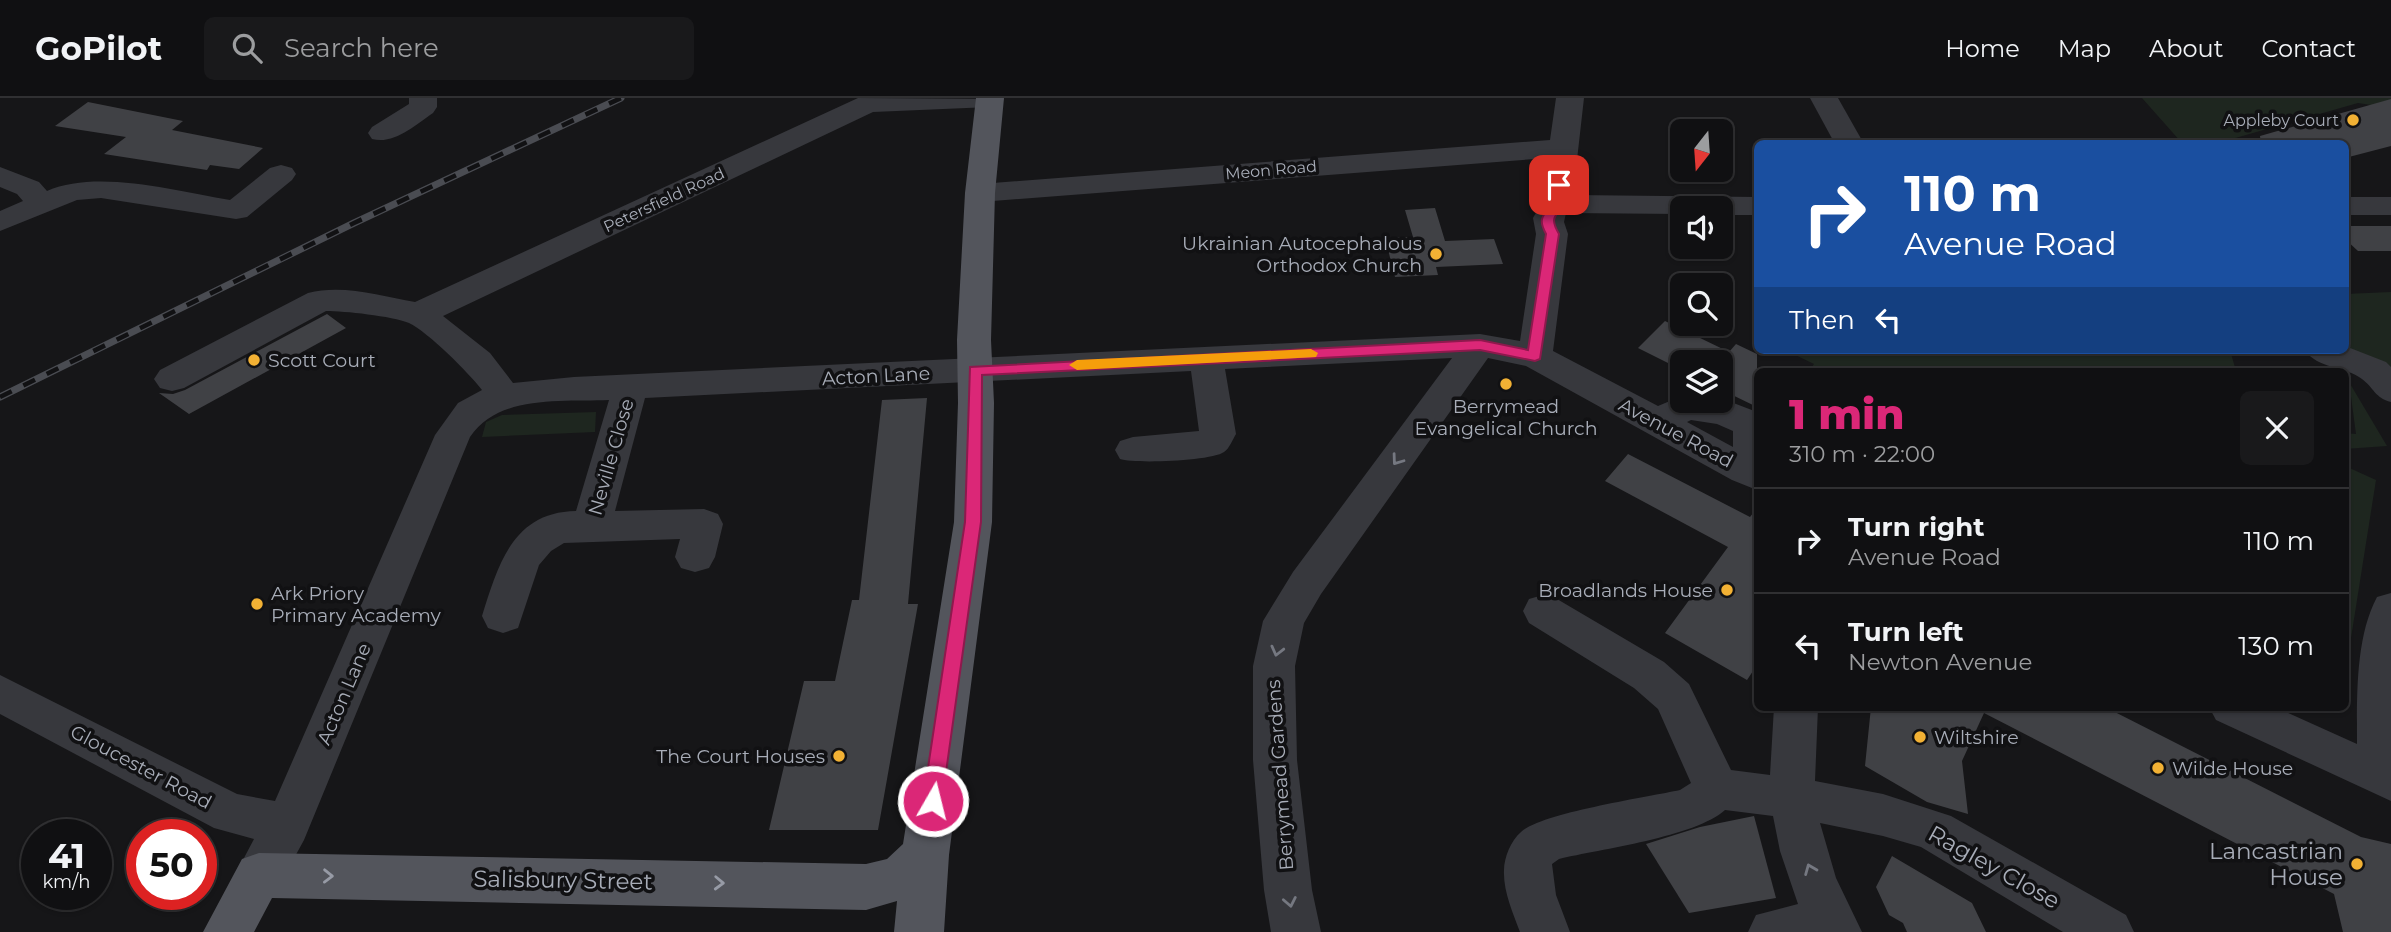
<!DOCTYPE html>
<html lang="en">
<head>
<meta charset="utf-8">
<style>
	:root { --surface:#101012; --page:#19191b; --text:#f1f3f6; --muted:#9c9d9f; --line:#303032; --accent:#db2777 }
	body { margin:0; font-family:Montserrat,sans-serif; background:var(--page); color:var(--text); height:100vh; display:flex; flex-direction:column; font-size:26px; white-space:nowrap }
	* { box-sizing:border-box; margin:0 }
	p { font-size:23px; color:var(--muted) }
	.icon { flex:none; width:38px; height:38px; fill:none; stroke:currentColor; stroke-width:2; stroke-linecap:round; stroke-linejoin:round }
	.map { position:relative; flex:1; overflow:hidden }
	.side { position:absolute; left:1754px; top:270px; width:595px; height:343px; display:flex; flex-direction:column; background:var(--surface); border-radius:10px; box-shadow:0 2px 5px #0004,0 0 0 2px var(--line) }
	.side>* { flex:none }
	.top-card { position:absolute; left:1754px; top:42px; width:595px; height:214px; border-radius:10px; box-shadow:0 2px 5px #0004,0 0 0 2px var(--line); background:#1a4fa0; color:#fff; overflow:hidden }
	.needle { width:46px; rotate:197deg }
	.tools { position:absolute; left:1670px; top:21px; display:grid; gap:14px }
	.tools a { display:grid; place-items:center; width:63px; height:63px; border-radius:10px; background:var(--surface); box-shadow:0 2px 5px #0004,0 0 0 2px var(--line); font-size:35px }
	.speed { position:absolute; left:21px; top:721px; display:flex; gap:14px; font-size:35px; font-weight:700; text-align:center }
	.speed>* { display:grid; place-content:center; width:91px; height:91px; border-radius:50%; background:var(--surface); box-shadow:0 2px 5px #0004,0 0 0 2px var(--line); line-height:1 }
	.speed small { font-size:18px; font-weight:400 }
	.speed .limit { border:10px solid #d22; background:#fff; color:#111 }
	.pin { position:absolute; display:grid; place-items:center; width:60px; height:60px; color:#fff; margin:-30px; border-radius:14px; box-shadow:0 4px 10px #0006 }
	.me { position:absolute; width:77px; margin:-38px; rotate:8deg; stroke-linejoin:round; filter:drop-shadow(0 0 5px #0008) }
	.turn { display:flex; align-items:center; gap:24px; height:147px; padding:0 35px; font-size:32px }
	.turn .icon { width:91px; height:91px; stroke-width:2.5 }
	.turn b { display:block; font-size:49px; line-height:60px }
	.then { display:flex; align-items:center; height:66px; padding:0 35px; background:#0003; gap:14px; font-size:26px }
	.round { display:grid; place-items:center; flex:none; width:74px; height:74px; border-radius:10px; background:var(--page) }
	.overview { display:flex; align-items:center; justify-content:space-between; height:119px; padding:0 35px }
	h1 { font-size:42px; font-weight:800; line-height:52px; color:var(--accent) }
	ul { padding:0; list-style:none }
	li { display:flex; align-items:center; gap:21px; height:105px; padding:0 35px; border-top:2px solid var(--line) }
	li div { flex:1 }
	li b { display:block; font-size:26px }
	li em { font-style:normal }
	header { display:flex; align-items:center; gap:42px; box-sizing:border-box; height:98px; padding:0 35px; background:var(--surface); border-bottom:2px solid var(--line) }
	header strong { font-size:33px }
	nav { display:flex; gap:38px; margin-inline-start:auto; font-size:24px }
	.search { width:490px; height:63px; background:var(--page); display:flex; align-items:center; gap:18px; box-sizing:border-box; padding:0 24px; border-radius:10px; color:var(--muted); font-size:26px }
	.map>svg:first-child { display:block }
	.green { fill:#1e261f }
	.building { fill:#404145 }
	.lines { fill:none; stroke-linecap:round; stroke-linejoin:round }
	.minor { fill:#37383d; fill-rule:evenodd }
	.major { fill:#53555c; fill-rule:evenodd }
	.rail-casing { stroke:#4a4c52; stroke-width:7 }
	.rail { stroke:#111113; stroke-width:4.5; stroke-dasharray:13; stroke-linecap:butt }
	.oneway { stroke:#757881 }
	.oneway2 { stroke:#979ba6 }
	.route { fill:#db2777; stroke:#8e194d; stroke-width:2 }
	.slow { fill:#f59e0b }
	.poi-dot { fill:#f2b134; stroke:#111113; stroke-width:2.5 }
	.labels { text-anchor:middle; dominant-baseline:central; stroke-width:7; stroke-linejoin:round; paint-order:stroke }
	.far-poi-label { font-size:16px; fill:#a8adb8; stroke:#111113; text-anchor:end }
	.far-street-label { font-size:16px; fill:#a8adb8; stroke:#111113 }
	.poi-label { font-size:19px; fill:#a8adb8; stroke:#111113; text-anchor:start }
	.street-label { font-size:19px; fill:#a8adb8; stroke:#111113 }
	.near-poi-label { font-size:23px; fill:#a8adb8; stroke:#111113; text-anchor:end }
	.near-street-label { font-size:23px; fill:#a8adb8; stroke:#111113 }
</style>
</head>
<body>
<header>
<strong>GoPilot</strong>
<div class="search"><svg class="icon" aria-label="search" viewBox="0 0 24 24"><circle cx="10" cy="10" r="6"/><path d="M15 15l6 6"/></svg>Search here</div>
<nav><a>Home</a><a>Map</a><a>About</a><a>Contact</a></nav>
</header>
<div class="map">
<svg width="2391" height="834" viewBox="0 0 2391 834">
	<rect width="100%" height="100%" fill="#161618"/>
	<!-- green -->
	<g class="green">
		<path d="M2142,0h249v10l-33,-5 -140,40 -48,1 11,-2z"/>
		<path d="M2391,194v98l-46,-40v-56z"/>
		<path d="M1785,252h445l6,21h-427l5,-7z"/>
		<path d="M2349,284l38,64 -42,3v-16l11,1z"/>
		<path d="M596,314l-1,20 -113,5 4,-15 16,-7z"/>
		<path d="M2345,368l31,14 -31,196z"/>
	</g>
	<!-- building -->
	<g class="building">
		<path d="M2391,1v47l-46,12v-14h-84l-1,-8z"/>
		<path d="M88,4l95,19 -11,9 91,18 -24,21 -29,-4 -3,5 -103,-16 22,-17 -71,-11z"/>
		<path d="M1435,110l10,33 49,-2 9,25 -67,3 2,8 -43,2 -10,-39 28,-1 -8,-27z"/>
		<path d="M2345,128h46v25h-33l-13,-12z"/>
		<path d="M327,216l19,14 -157,86 -30,-21 14,1 12,-4z"/>
		<path d="M1665,223l64,31 7,-8 21,10v53l-37,-18v-27h-38v8l-44,-22z"/>
		<path d="M927,300l-19,206h10l-40,226h-109l35,-149h31l17,-81h7l23,-200z"/>
		<path d="M1628,356l122,63 7,-9v157l-10,15 -82,-47 63,-86 -123,-66z"/>
		<path d="M1871,609h234l256,130 30,7v88h-48l-9,-38 -350,-181 -22,48 6,53 -41,-12 -62,-36z"/>
		<path d="M1754,718l22,82 -87,15 -43,-69 54,-17z"/>
		<path d="M1892,758l80,47 14,29h-79l-4,-9 -14,-8 -13,-28z"/>
	</g>
	<g class="lines">
		<!-- minor -->
		<g class="minor">
			<path d="M409,0h28v9l-4,6c-18,12 -39,32 -61,26l-4,-6 4,-6 37,-23z"/>
			<path d="M858,0l146,1 -4,6 -10,2 -117,5 -430,204 47,37 23,30 61,-6 906,-43 40,7 16,-107 -3,-16 9,-16 6,-44 -568,44 -11,-3 -4,-6 4,-6 11,-3 570,-44 6,-42h28l-11,97 184,2v18h-37v-7h-38v6l-116,-1 -2,9 4,12 -15,117 105,55 24,-10v5l41,-2 34,13v78l-25,-10 -206,-114 -38,-8 -167,236 -17,29 -9,43 2,94 15,130 9,42h-50l-7,-42 -11,-130v-94l10,-45 30,-49 159,-214 -227,11 11,65c-3,5 -7,15 -12,18 -12,9 -90,12 -104,7l-5,-9 5,-9 13,-4 66,-6 -8,-60 -546,27 -30,113 89,-2 14,5 5,10 -8,33 -6,11 -14,4 -14,-4 -6,-11 5,-18 -116,4 -13,8 -12,14 -21,63 -15,5 -15,-5 -6,-12c16,-50 30,-104 94,-105l33,-111c-46,2 -110,-6 -139,37l-166,403 -28,51 -17,6 -17,-6 -7,-16 19,-36 -40,-11 -214,-114v-39l237,119 38,7 160,-366 23,-32 24,-13c-13,-17 -54,-58 -73,-67 -17,-7 -65,-12 -83,-12l-142,77 -12,3 -12,-3 -6,-9 6,-9 148,-77c35,-9 73,3 107,9zM1691,322l26,4 16,7v16l-46,-25z"/>
			<path d="M1810,0h28l26,46h-29z"/>
			<path d="M281,67l11,3 4,6 -4,6 -45,37 -11,2 -135,-21 -24,2 -77,31v-20l23,-10 -6,-7 -17,-7v-20l39,15 8,9c50,-22 129,0 183,9l40,-32z"/>
			<rect x="2345" y="99" width="46" height="18"/>
			<path d="M2345,248l41,16 5,5v35c-16,-4 -17,-14 -29,-23 -17,-13 -45,-10 -57,-29h40z"/>
			<path d="M2391,495v208l-175,-81 -7,-13h66l82,37c0,-45 -2,-106 20,-147z"/>
			<path d="M1543,497l14,4 107,63 25,22 42,86 39,5 4,-68h44l-3,74 68,13 68,22 175,99 8,17h-71l-142,-85 -38,-11 -63,-13 16,55 26,54h-114l8,-17 42,-11 -18,-53 -7,-35 -48,-6c-30,27 -125,39 -166,49l-7,5 4,31 14,37h-50c-7,-19 -17,-41 -16,-62 0,-12 7,-30 17,-38 20,-19 127,-35 159,-42l11,-7 -33,-74 -24,-21 -105,-65 -6,-12 6,-12z"/>
		</g>
		<!-- major -->
		<path class="major" d="M976,0h28l-9,95 -4,147 3,63 -2,119 -43,333 -5,77h-50l3,-31 -31,9 -594,-12 -18,34h-51l39,-73 17,-6 607,11 21,-5 16,-15 51,-322 4,-119 -1,-63 8,-147z"/>
		<defs>
			<path id="rail" d="M0,299l354,-174 267,-125"/>
		</defs>
		<!-- rail casing -->
		<use href="#rail" class="rail-casing"/>
		<!-- rail -->
		<use href="#rail" class="rail"/>
	</g>
	<!-- one-way arrows -->
	<defs><path id="oneway-chevron" d="M-2-3.5L2.5 0L-2 3.5" fill="none" stroke-width="1.6" stroke-linecap="round" stroke-linejoin="round" transform="scale(1.75)"/></defs>
	<g class="oneway">
		<use href="#oneway-chevron" transform="translate(1397 362) rotate(126)"/>
		<use href="#oneway-chevron" transform="translate(1277 553) rotate(104)"/>
		<use href="#oneway-chevron" transform="translate(1810 771) rotate(-112)"/>
		<use href="#oneway-chevron" transform="translate(1290 804) rotate(79)"/>
	</g>
	<g class="oneway2">
		<use href="#oneway-chevron" transform="translate(328 778) rotate(1)"/>
		<use href="#oneway-chevron" transform="translate(719 785) rotate(2)"/>
	</g>
	<!-- route -->
	<path class="route" d="M1559,83l6,4c-1,5 0,13 -2,18 -5,14 -15,12 -4,31l-19,125 -5,2 -55,-11 -498,25 -1,147 -39,279 -2,6 -7,3 -7,-3 -3,-6 42,-279 5,-155 510,-27 48,10 18,-116c-9,-17 -2,-17 5,-31 2,-5 1,-13 1,-18z"/>
	<!-- slow -->
	<path class="slow" d="M1311,251l7,4 -2,4 -239,13 -8,-5 8,-5z"/>
	<!-- markers -->
	<g class="poi-dot">
		<circle cx="2353" cy="22" r="7"/>
		<circle cx="1436" cy="156" r="7"/>
		<circle cx="254" cy="262" r="7"/>
		<circle cx="1506" cy="286" r="7"/>
		<circle cx="1727" cy="492" r="7"/>
		<circle cx="257" cy="506" r="7"/>
		<circle cx="1920" cy="639" r="7"/>
		<circle cx="839" cy="658" r="7"/>
		<circle cx="2158" cy="670" r="7"/>
		<circle cx="2357" cy="766" r="7"/>
	</g>
	<g class="labels">
		<!-- far-poi labels -->
		<g class="far-poi-label">
			<text x="2339" y="22">Appleby Court</text>
		</g>
		<!-- far-street labels -->
		<g class="far-street-label">
			<text transform="translate(1271 72) rotate(-5)">Meon Road</text>
			<text transform="translate(664 102) rotate(-25)">Petersfield Road</text>
		</g>
		<!-- poi labels -->
		<g class="poi-label">
			<text x="1422" y="145" text-anchor="end">Ukrainian Autocephalous<tspan x="1422" dy="22">Orthodox Church</tspan></text>
			<text x="268" y="262">Scott Court</text>
			<text x="1506" y="308" text-anchor="middle">Berrymead<tspan x="1506" dy="22">Evangelical Church</tspan></text>
			<text x="1713" y="492" text-anchor="end">Broadlands House</text>
			<text x="271" y="495">Ark Priory<tspan x="271" dy="22">Primary Academy</tspan></text>
			<text x="1934" y="639">Wiltshire</text>
			<text x="825" y="658" text-anchor="end">The Court Houses</text>
			<text x="2172" y="670">Wilde House</text>
		</g>
		<!-- street labels -->
		<g class="street-label">
			<text transform="translate(876 278) rotate(-3)">Acton Lane</text>
			<text transform="translate(1676 335) rotate(28)">Avenue Road</text>
			<text transform="translate(611 359) rotate(-74)">Neville Close</text>
			<text transform="translate(344 596) rotate(-67)">Acton Lane</text>
			<text transform="translate(141 669) rotate(28)">Gloucester Road</text>
			<text transform="translate(1280 677) rotate(-94)">Berrymead Gardens</text>
		</g>
		<!-- near-poi labels -->
		<g class="near-poi-label">
			<text x="2343" y="753">Lancastrian<tspan x="2343" dy="26">House</tspan></text>
		</g>
		<!-- near-street labels -->
		<g class="near-street-label">
			<text transform="translate(1994 769) rotate(29)">Ragley Close</text>
			<text transform="translate(563 782) rotate(1)">Salisbury Street</text>
		</g>
	</g>
</svg>
<div class="tools">
<a><svg class="needle" viewBox="-14 -14 28 28"><path d="M0-13l5 13h-10z" fill="#e53935"/><path d="M0 13l5-13h-10z" fill="#9c9d9f"/></svg></a>
<a><svg class="icon" aria-label="sound" viewBox="0 0 24 24"><path d="M4 9h4l5-4v14l-5-4H4zM17 9q2 3 0 6"/></svg></a>
<a><svg class="icon" aria-label="search" viewBox="0 0 24 24"><circle cx="10" cy="10" r="6"/><path d="M15 15l6 6"/></svg></a>
<a><svg class="icon" aria-label="layers" viewBox="0 0 24 24"><path d="M12 4l9 5-9 5-9-5zM3 14l9 5 9-5"/></svg></a>
</div>
<div class="speed"><div>41<small>km/h</small></div><div class="limit">50</div></div>
<div class="pin" style="left:1559px;top:87px;background:#d93025"><svg class="icon" aria-label="arrive" viewBox="0 0 24 24"><path d="M6 21V4h12l-3 4 3 4H6"/></svg></div>
<svg class="me" style="left:933px;top:703px" viewBox="-20 -20 40 40"><circle r="17" fill="#db2777" stroke="#fff" stroke-width="3"/><path d="M0-11L8 9 0 5-8 9z" fill="#fff"/></svg>
<div class="top-card">
<div class="turn"><svg class="icon" aria-label="right" viewBox="0 0 24 24"><path d="M7 20v-9h11M14 6l5 5-5 5"/></svg><div><b>110 m</b>Avenue Road</div></div>
<div class="then">Then<svg class="icon" aria-label="left" viewBox="0 0 24 24"><path d="M17 20v-9H6M10 6l-5 5 5 5"/></svg></div>
</div>
<section class="side">
<div class="overview"><div><h1>1 min</h1><p>310 m · 22:00</p></div><a class="round"><svg class="icon" aria-label="close" viewBox="0 0 24 24"><path d="M6 6l12 12M18 6L6 18"/></svg></a></div>
<ul>
<li><svg class="icon" aria-label="right" viewBox="0 0 24 24"><path d="M7 20v-9h11M14 6l5 5-5 5"/></svg><div><b>Turn right</b><p>Avenue Road</p></div><em>110 m</em></li>
<li><svg class="icon" aria-label="left" viewBox="0 0 24 24"><path d="M17 20v-9H6M10 6l-5 5 5 5"/></svg><div><b>Turn left</b><p>Newton Avenue</p></div><em>130 m</em></li>
</ul>
</section>
</div>
</body>
</html>
